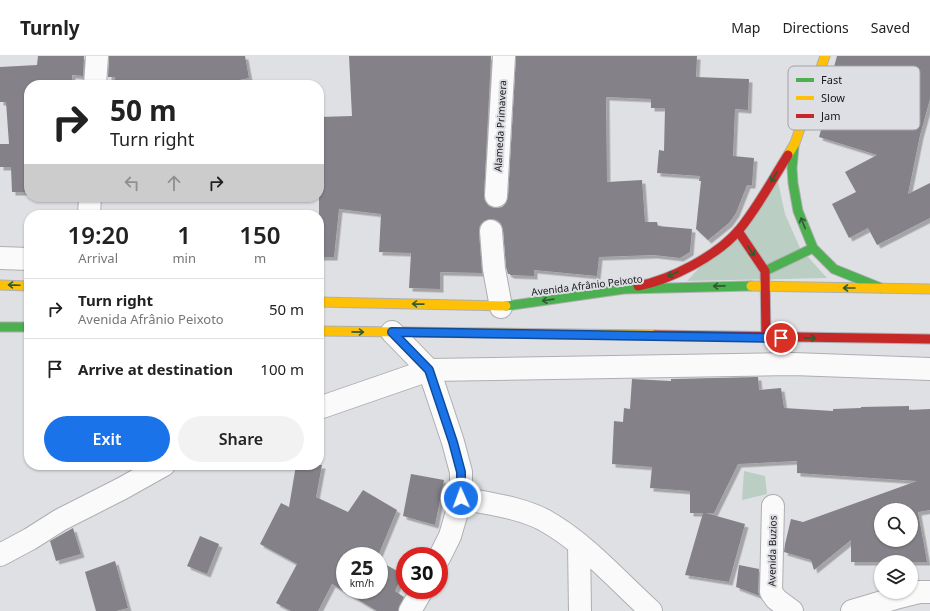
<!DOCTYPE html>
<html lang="en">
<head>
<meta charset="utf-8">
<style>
	:root { --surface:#fff; --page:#f2f2f2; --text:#222; --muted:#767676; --line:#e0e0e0; --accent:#1a73e8 }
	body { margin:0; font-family:"Noto Sans",sans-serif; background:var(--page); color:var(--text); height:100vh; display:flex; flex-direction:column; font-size:15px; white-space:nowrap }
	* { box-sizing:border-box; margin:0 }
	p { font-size:13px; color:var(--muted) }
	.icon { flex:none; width:22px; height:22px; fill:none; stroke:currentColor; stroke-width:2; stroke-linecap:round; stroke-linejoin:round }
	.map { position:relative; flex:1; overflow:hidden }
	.details { position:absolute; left:24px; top:154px; width:300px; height:260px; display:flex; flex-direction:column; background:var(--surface); border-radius:16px; box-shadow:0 1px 3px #0004 }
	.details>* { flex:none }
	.top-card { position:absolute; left:24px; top:24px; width:300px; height:122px; border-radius:16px; box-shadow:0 1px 3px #0004; background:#fff; color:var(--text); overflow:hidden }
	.tools { position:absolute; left:874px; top:447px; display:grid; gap:8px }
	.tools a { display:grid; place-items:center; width:44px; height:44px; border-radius:50%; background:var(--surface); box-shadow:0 1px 3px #0004; font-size:20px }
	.speed { position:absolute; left:336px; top:491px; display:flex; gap:8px; font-size:20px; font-weight:700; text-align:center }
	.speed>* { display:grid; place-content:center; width:52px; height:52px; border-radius:50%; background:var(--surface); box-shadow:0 1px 3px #0004; line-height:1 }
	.speed small { font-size:10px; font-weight:400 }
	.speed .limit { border:6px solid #d22; background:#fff; color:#111 }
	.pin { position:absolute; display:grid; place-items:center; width:34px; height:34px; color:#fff; margin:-17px; border:2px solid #fff; border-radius:50%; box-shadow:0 1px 4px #0007 }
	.me { position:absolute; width:44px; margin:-22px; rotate:358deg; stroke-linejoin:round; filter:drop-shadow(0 0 3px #0008) }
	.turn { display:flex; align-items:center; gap:14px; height:84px; padding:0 20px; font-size:18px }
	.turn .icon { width:52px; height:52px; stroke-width:2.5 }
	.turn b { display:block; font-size:28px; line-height:34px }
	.lanes { display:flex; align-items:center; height:38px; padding:0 20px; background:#0003; justify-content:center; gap:20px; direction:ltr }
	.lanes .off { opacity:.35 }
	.eta { display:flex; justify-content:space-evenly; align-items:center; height:68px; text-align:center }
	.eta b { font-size:24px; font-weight:600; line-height:28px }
	.primary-button { display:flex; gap:8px; margin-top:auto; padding:8px 20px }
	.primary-button a { flex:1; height:46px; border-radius:24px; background:var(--accent); color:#fff; font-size:16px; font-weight:600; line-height:46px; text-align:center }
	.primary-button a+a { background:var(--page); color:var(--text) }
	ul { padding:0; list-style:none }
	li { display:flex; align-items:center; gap:12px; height:60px; padding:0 20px; border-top:1px solid var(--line) }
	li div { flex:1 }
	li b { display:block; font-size:15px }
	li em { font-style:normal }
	header { display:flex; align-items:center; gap:24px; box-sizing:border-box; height:56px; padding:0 20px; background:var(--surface); border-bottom:1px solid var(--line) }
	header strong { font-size:19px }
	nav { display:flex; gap:22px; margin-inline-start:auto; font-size:14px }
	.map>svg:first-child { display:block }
	.green { fill:#bacec3 }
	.building { fill:#848188; fill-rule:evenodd; filter:url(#shadow) }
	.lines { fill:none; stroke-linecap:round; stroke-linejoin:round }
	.street-casing { stroke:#afafb2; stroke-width:24 }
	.fast-casing { stroke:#afafb2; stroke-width:11 }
	.slow-casing { stroke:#afafb2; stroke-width:11 }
	.jam-casing { stroke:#afafb2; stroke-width:11 }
	.street { stroke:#fafafb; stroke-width:22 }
	.fast { stroke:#4caf50; stroke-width:9 }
	.slow { stroke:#ffc107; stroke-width:9 }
	.jam { stroke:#c62828; stroke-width:9 }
	.oneway { stroke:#2f5c32 }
	.route-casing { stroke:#114b97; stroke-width:10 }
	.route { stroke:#1a73e8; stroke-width:7 }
	.labels { text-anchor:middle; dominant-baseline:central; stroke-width:4; stroke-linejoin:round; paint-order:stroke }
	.street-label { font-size:10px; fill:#18181a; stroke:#dedfe4 }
	.key { fill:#dedfe4; stroke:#a3a3a7; stroke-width:1 }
	.key-label { font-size:11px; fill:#18181a }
</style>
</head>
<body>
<header>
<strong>Turnly</strong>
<nav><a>Map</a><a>Directions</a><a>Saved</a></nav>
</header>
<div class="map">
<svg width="930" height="555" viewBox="0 0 930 555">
	<defs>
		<filter id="shadow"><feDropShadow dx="3.5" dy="3.5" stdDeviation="0" flood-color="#0004"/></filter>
	</defs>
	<rect width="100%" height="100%" fill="#dfe0e3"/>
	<!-- green -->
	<g class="green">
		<path d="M778,126l7,32 15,34 27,30 -140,3z"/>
		<path d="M744,415l21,5 2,18 -25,6z"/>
	</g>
	<!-- building -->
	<g class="building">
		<path d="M38,0h46l-1,20 -11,-1 1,10h-44v107h-17l-1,-25h-11v-23h9l-3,-42h-6v-35l37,-2z"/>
		<path d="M109,0h136l4,22 -35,7h-99v-8h-7z"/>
		<path d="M349,0h142l-7,139 1,6 4,5 7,2 6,-1 4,-4 2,-6 8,-141h181l-1,21 53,2 -1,31 -13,-1 -2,47 21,2 -2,27h-5l-11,28 -7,10 -21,17 -12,-11 5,-48h-2l1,-5 -43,-3 2,-23 5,1 1,-43h-14v-9l-45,-2 1,85 35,-2 3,42h12l1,4 34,3 -2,23 -10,6 -26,-3 -55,2 -2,19 -63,-6v6l-24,-1v-1h-2l-2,-7 -3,-37 -2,-6 -4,-4 -7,-1 -6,2 -4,4 -1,7 3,41 -42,-1v17l-31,-1 2,-35 -32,-1 2,-38 -42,-5 -5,48h-15v-140l33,-1z"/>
		<path d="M837,0h93v43l-10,36 -12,59 22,-11v35l-53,27 -9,-17 -19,10 -17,-34 24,-12 -11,-20 32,-17 -58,-18 15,-53 32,1 1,-8 -33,-10z"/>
		<path d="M758,321l1,13 22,-2 3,20 49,3v-2l28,-1v-1l48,-1v4l21,-1v101l-12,2 9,50h-76v-22l-37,30 -3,-10 -27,-8 1,-8 6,-25 12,3 114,-41 -120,-8v-12l-59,3 -24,49h-8l39,11 -16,58 -44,-7 18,-62h-13v-22l-40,-3 2,-21 -40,-3 2,-43 9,1 1,-14 6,1 2,-30 39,2v-2zM881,454h30v30h-30z"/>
		<path d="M296,409h26l-6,32 32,15 15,-22 34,20 -19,46h-33v34h34v-29l24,13 -8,17 9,6 -6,14h-21l-45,-27 -14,27h-27l-15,-8 21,-39 -37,-20 21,-41 8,4z"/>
		<path d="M411,418l33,6 -9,45 -32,-9z"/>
		<path d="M73,472l8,26 -25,7 -6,-20z"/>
		<path d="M200,480l19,8 -12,30 -20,-8z"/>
		<path d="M115,505l13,47 -12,3h-20l-11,-39z"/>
		<path d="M739,509l20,4 -1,23 2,4 -24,-9z"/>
	</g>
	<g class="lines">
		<defs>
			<g id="street">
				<path d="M95,29l2,-29"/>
				<path d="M496,140l8,-140"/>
				<path d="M89,159l1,-18"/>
				<path d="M491,175l3,38 7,38"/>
				<path d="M0,202l29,1"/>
				<path d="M392,276l37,38 24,72 8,30v26l-11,38 -11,22"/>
				<path d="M319,352l110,-38 364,-6 137,5"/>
				<path d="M461,442c28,6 58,9 83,22 40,22 73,60 107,91"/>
				<path d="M773,450l-2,86 5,7 16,12"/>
				<path d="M579,488l1,67"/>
				<path d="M0,499l30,-16 30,-19 63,-32 41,-23"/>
				<path d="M410,555l12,-21"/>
				<path d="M852,555l47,-14 20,-5h11"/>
			</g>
			<g id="fast">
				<path d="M794,91l-2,21 1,15 5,28 15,37 21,21 47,19"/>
				<path d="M765,215l48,-23"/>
				<path d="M506,250l118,-17 127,-3"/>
				<path d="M0,271h29"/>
			</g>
			<g id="slow">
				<path d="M788,99l7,-12 30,-87"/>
				<path d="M0,229l29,1"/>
				<path d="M751,230l179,3"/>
				<path d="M319,246l187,4"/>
				<path d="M319,275l336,4"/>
			</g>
			<g id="jam">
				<path d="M738,175l27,40 1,66"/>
				<path d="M638,230c32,-6 79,-30 101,-56 19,-23 33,-50 49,-75"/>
				<path d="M655,279l275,4"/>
			</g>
		</defs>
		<!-- street casing -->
		<use href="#street" class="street-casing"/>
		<!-- fast casing -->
		<use href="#fast" class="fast-casing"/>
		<!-- slow casing -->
		<use href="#slow" class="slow-casing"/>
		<!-- jam casing -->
		<use href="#jam" class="jam-casing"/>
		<!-- street -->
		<use href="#street" class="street"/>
		<!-- fast -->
		<use href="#fast" class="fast"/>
		<!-- slow -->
		<use href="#slow" class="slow"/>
		<!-- jam -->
		<use href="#jam" class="jam"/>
	</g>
	<!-- one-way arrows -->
	<defs><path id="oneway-shaft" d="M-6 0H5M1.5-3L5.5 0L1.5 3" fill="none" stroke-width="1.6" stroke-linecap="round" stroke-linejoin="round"/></defs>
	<g class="oneway">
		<use href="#oneway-shaft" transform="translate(774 121) rotate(121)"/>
		<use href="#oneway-shaft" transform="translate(803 167) rotate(-112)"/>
		<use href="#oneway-shaft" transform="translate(751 195) rotate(56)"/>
		<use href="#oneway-shaft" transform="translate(673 218) rotate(155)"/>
		<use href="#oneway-shaft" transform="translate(14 229) rotate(-178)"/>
		<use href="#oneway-shaft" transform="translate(719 230) rotate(179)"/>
		<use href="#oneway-shaft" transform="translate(849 232) rotate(-180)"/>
		<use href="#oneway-shaft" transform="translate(548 244) rotate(172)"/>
		<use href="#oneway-shaft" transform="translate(418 248) rotate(-179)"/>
		<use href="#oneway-shaft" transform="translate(358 276) rotate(1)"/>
		<use href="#oneway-shaft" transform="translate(810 282) rotate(1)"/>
	</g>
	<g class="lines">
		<defs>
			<path id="route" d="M461,442v-26l-8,-30 -24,-72 -37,-38 389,6"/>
		</defs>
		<!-- route casing -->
		<use href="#route" class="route-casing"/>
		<!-- route -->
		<use href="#route" class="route"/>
	</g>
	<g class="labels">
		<!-- street labels -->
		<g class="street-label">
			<text transform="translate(500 70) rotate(-87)">Alameda Primavera</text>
			<text transform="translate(587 229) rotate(-7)">Avenida Afrânio Peixoto</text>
			<text transform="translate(772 495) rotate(-89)">Avenida Buzios</text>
		</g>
	</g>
	<!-- legend -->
	<rect x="788" y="10" width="132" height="64" rx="6" class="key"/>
	<rect x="796" y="22" width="18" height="4" fill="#4caf50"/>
	<rect x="796" y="40" width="18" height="4" fill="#ffc107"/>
	<rect x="796" y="58" width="18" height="4" fill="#c62828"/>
	<g class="key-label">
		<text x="821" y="28">Fast</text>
		<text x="821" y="46">Slow</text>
		<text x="821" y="64">Jam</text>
	</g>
</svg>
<div class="tools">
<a><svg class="icon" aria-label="search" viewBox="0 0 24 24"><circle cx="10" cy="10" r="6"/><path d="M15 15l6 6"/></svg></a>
<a><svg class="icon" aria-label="layers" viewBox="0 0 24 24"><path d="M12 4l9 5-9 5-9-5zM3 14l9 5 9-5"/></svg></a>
</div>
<div class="speed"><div>25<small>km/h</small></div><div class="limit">30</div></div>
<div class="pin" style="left:781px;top:282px;background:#d93025"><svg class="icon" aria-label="arrive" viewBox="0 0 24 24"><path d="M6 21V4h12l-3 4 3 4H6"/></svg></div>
<svg class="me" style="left:461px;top:442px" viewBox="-20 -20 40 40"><circle r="17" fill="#1a73e8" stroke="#fff" stroke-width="3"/><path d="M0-11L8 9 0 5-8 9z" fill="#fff"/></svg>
<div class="top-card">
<div class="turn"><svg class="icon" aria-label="right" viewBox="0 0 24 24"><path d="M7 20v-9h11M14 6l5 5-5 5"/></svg><div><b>50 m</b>Turn right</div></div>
<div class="lanes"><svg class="icon off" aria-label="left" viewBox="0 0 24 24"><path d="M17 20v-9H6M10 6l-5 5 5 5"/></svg><svg class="icon off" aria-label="ahead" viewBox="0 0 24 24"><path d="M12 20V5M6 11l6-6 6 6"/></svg><svg class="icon" aria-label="right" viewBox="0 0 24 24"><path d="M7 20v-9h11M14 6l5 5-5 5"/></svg></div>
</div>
<section class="details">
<div class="eta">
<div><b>19:20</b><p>Arrival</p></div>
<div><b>1</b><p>min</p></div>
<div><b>150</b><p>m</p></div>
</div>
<ul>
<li><svg class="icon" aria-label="right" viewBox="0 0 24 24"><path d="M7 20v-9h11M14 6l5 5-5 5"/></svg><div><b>Turn right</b><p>Avenida Afrânio Peixoto</p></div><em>50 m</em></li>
<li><svg class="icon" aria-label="arrive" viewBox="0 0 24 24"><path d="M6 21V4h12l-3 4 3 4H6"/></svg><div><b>Arrive at destination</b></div><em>100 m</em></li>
</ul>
<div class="primary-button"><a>Exit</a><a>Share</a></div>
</section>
</div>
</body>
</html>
